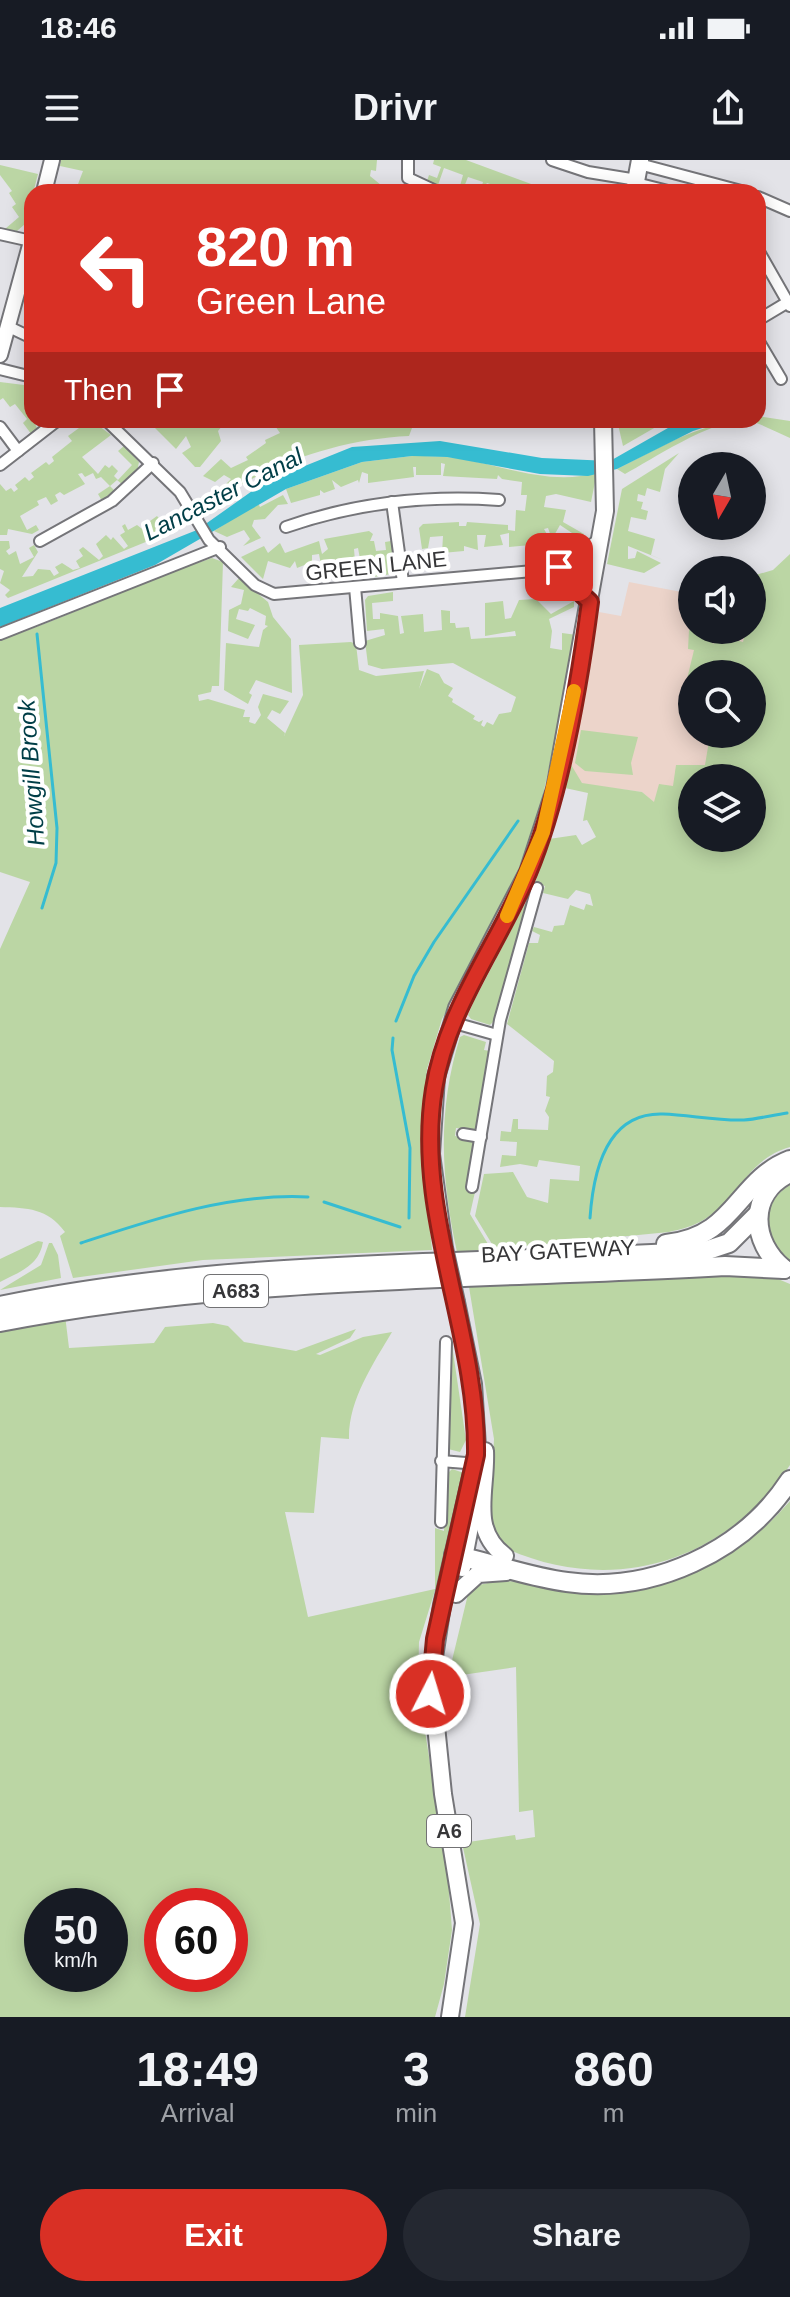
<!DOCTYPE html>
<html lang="en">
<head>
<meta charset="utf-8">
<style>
	:root { --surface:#171b24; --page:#242831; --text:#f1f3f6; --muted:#9ea1a6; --accent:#d93025 }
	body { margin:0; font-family:Helvetica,sans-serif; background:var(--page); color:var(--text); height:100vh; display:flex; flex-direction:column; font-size:30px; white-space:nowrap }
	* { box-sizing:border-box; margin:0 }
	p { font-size:26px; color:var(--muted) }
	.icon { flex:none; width:44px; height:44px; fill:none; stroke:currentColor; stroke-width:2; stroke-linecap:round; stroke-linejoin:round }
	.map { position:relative; height:1857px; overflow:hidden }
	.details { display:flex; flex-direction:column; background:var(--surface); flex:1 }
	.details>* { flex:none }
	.guide { position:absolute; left:24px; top:24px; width:742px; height:244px; border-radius:24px; box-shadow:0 4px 20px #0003; background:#d93025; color:#fff; overflow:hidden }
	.needle { width:52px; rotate:189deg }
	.controls { position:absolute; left:678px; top:292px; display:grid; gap:16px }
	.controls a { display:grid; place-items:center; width:88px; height:88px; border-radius:50%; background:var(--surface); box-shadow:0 4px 20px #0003; font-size:40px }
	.speed { position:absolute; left:24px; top:1728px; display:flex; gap:16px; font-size:40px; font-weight:700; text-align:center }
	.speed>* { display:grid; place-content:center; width:104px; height:104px; border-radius:50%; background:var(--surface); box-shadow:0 4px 20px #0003; line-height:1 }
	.speed small { font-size:20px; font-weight:400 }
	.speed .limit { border:12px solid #d22; background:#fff; color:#111 }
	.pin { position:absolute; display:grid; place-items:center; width:68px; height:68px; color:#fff; margin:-34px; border-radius:16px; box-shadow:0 4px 12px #0006 }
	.me { position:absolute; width:88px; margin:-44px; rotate:5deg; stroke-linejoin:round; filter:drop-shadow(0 0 6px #0008) }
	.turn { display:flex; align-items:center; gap:28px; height:168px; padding:0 40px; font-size:36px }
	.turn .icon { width:104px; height:104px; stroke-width:2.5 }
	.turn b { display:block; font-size:56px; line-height:68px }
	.then { display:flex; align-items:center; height:76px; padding:0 40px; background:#0003; gap:16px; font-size:30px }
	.eta { display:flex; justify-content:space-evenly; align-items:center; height:136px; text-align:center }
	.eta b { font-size:48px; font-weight:800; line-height:56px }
	.button { display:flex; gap:16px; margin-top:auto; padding:16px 40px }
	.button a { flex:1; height:92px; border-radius:48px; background:var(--accent); color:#fff; font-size:32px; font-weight:800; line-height:92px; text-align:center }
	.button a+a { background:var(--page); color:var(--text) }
	.status { display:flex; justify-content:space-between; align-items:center; height:56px; padding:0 40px; background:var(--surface); direction:ltr }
	.status svg { height:22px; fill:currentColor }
	header { display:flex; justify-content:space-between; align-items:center; height:104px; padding:0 40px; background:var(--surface); font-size:36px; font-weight:800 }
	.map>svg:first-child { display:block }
	.education { fill:#ecd4ca; fill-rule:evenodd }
	.green { fill:#bbd6a4; fill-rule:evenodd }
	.water { fill:#36bcd1 }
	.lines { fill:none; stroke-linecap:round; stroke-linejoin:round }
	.stream { stroke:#36bcd1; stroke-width:3 }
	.minor-casing { stroke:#757579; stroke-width:14 }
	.tertiary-casing { stroke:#757579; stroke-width:18 }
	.primary-casing { stroke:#757579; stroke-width:20 }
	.trunk-casing { stroke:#757579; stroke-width:22 }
	.minor { stroke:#fff; stroke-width:10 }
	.tertiary { stroke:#fff; stroke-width:14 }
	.primary { stroke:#fff; stroke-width:16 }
	.trunk { stroke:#fff; stroke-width:18 }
	.primary-bridge-casing { stroke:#757579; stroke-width:20; stroke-linecap:butt }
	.primary-bridge { stroke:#fff; stroke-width:16 }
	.route-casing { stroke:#8d1f18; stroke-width:20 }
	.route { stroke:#d93025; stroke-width:14 }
	.slow { stroke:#f59e0b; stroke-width:14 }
	.labels { text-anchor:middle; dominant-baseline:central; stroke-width:8; stroke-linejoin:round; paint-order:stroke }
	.shield { fill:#fff; stroke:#727274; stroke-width:2 }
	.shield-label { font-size:20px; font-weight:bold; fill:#363638 }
	.street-label { font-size:22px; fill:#363638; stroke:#fff }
	.water-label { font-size:24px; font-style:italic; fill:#003e47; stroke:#fff }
</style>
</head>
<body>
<div class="status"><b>18:46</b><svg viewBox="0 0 49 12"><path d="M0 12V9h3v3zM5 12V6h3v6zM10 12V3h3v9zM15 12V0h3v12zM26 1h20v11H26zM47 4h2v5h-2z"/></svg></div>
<header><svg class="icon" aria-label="menu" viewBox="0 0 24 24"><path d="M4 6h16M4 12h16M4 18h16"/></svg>Drivr<svg class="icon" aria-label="share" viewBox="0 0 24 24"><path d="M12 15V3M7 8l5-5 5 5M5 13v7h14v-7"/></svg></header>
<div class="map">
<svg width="790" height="1857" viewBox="0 0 790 1857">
	<rect width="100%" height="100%" fill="#e3e3e8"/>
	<!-- education -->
	<path class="education" d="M629,422l63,12v36h60l38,-28 -38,176h-60l-38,25 -12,-11 -59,-8 -6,-5 -7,-16 29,-151 22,4zM692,514h60v60h-60z"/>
	<!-- green -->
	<g class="green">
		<path d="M61,0h316l-1,11 -5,-1 -1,6 11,9 9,1 -7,6 -291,-3 -17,3 8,-21 -23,-5z"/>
		<path d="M434,0h32l87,32h-39l-27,-9 -7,9 3,-10 -15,-5 -4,10 15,5 -28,-3 1,-5 8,2 3,-11 -19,-7 -6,17 -11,-4 2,-6 8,3 4,-11 -8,-3z"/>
		<path d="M0,5l38,9 -13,50 -8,7 -12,-2 14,-12 -7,-10 4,-3 -7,-11 3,-2 -12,-16z"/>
		<path d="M0,222l32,4v34l17,1 -9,7 -5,-4 3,6 -6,5 -9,-12 4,-4 -12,-15 -5,3 -7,-9 -3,2z"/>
		<path d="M758,256l32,5v17c-12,-5 -29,-14 -39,-17 -31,-7 -98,38 -126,53l-8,-5c49,-24 85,-49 141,-49z"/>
		<path d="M73,260h18l20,15 -29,22 16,17 7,-9 4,3 3,-3 6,6 -4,5 4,4 14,-15 -14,-14 6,-5 15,16 -2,10 -14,13 -6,-5 -7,6 6,6 -14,9 -4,-7 12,-8 -9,-9 -5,2 -3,-6 -8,4 -3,-4 -4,1 7,10 -21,11 -4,-3 -5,3 3,6 -7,4 -5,-8 -9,4 2,4 -19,11 7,14 9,-5 3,5 -7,4 -24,-5 -1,6h-7v-51l6,7 5,-3 3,4 4,-3 -3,-4 10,-8 4,4 5,-4 -3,-4 15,-11 3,3 5,-4 -2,-4 20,-16 -4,-5 11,-8z"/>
		<path d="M153,260h74l-9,11 3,10 -21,26h-5l-13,-14 9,-6 -5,-11 -10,13 -27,-27z"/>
		<path d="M271,260h144l-6,16c-66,3 -137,26 -190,63l-3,-5 15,-15 -7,-4 -9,7 -12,-6 18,-17 10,9 17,-8 -2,-3 20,-14 -1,-3 15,-7z"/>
		<path d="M617,260h51l-45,26z"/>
		<path d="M679,293l-14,16 -5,23 -13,-4 -2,8 -7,-2 -1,7 6,1 -2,7 7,2 -2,9 -15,-3 -3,14 27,8 -4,16 12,5 -35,-14v13l7,-1 2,-7 24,12 -17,10 -37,-9 15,-75z"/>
		<path d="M412,296c16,0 34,0 50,3 41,7 94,28 135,13l-6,30 -35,-8 -10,2 -2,11 22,3 -3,12 21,12 -19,20 -4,-7 11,-14 -12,-8 -8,14 -4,-11 -4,1 8,14 -43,4v-14l-9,2 3,10 -19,2 2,-12h-9l1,15 -14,-4v5l-22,2 1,-17 -13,1 -2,11 -6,1 -3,-21 4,-4 36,-2v4h7l1,-4 41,3v5l7,1 1,-21 9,1 2,-16h-6l1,-13 -20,-3 -4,-4 -1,4 -54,-3 2,-12 -4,-1v12h-25v-8h-3l1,10 -46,6v-9l-6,-2 -3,11 -1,-3 -17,7 -9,-7 3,9 -11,4 -4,-3v5l-29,8 -5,-14 76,-27z"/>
		<path d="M283,335l5,9 -10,1 -13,14 -11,1 -2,6 9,12 -18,8 7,-7 -6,-9 -17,7 -13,-6 44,-28 2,4z"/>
		<path d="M157,356l11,13 -12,4 2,4 -150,61 -3,-3 5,-5 -10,-7 4,-12 -4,-2v-28h9l1,7 -4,3 3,4 7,-4 4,13 14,-7 -5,-9 5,-3 4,7 -16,25 11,-1 5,-7 12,1 4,6 5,-3 -4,-6 7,-4 11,7 7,-2 -4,-7 7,-5 -4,-6 4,-3 16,13 4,-4 -7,-12 10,-9 5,5 2,-3 11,12 4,-3 -8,-11 5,-3 -3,-6 3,-2 3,6 9,-5 13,10 3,-3 -7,-8z"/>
		<path d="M369,371l4,3 -3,7h4l2,10 10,-1 -1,-8 6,-1 4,27 -4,6 -17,3 -1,-8 9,-2 -1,-10 -21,2 -2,-11 -4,1 1,12 -34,4 -2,-11 -7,1v7l-15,6 -2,-7 -5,7 -22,-7 -5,18 -22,-22 23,-11 4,7 12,-10 5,10 34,-12 3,13 6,-5 -4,-10z"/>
		<path d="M790,394v593c-41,11 -52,51 -85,72 -11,7 -23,10 -36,13l-174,17 -20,-33 9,-42 29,-2 14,25 21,6 2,-24 29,2 1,-15 -41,-6 -2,7 -17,-3 -20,3 2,-12 14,1 1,-14 -17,-1 1,-10 10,1 2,-13h5v10l30,1 1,-13 -4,-6 5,-14 -4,-1 1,-20 6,-4 1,-11 -47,-37 22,-81h9l2,-8 -8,-4 2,-4 18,5 2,-6 10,-1 6,-20 14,5 2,-6 7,2 -3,-12 -14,-4 -8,9 -25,-6 2,-7 -10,-3 14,-44 27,-4 6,10 14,-8 -9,-17 -4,1 5,-28 -23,-5 5,-25 12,20 60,9 12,10 5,-18 14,2 3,-21h29l5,-30 -5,-1h47v-60h-60v6l-5,-1 7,-29 -6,-1 1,-19 18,2 -1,7 8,5 3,-14h17l-2,9 11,3 3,-12h6v-54l21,-6zM692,618h60v60h-60z"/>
		<path d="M212,398l11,4 -4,124h-7l-1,6 -13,3 1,6 9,-2 37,11 -2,7h7l-1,5 6,2 6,-9 -3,-8 5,-13 26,7 -9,13 -8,-4 -5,8 18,15 -1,3 19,-41 -4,-50 52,-3 5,2 3,26 17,6 48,-5 -5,18 8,-20 12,5 5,9 9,5 -5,8 5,3 -1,3 23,14 -2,3 6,3 4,-2 -2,5 3,2 3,-5 6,3 6,-11 12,-2 5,-15 -63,-34 -71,6 -14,-4 -3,-24 20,-6 -1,-6 -17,2 -2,-31 3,-4 25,-4v9l-21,2 1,16h7v-6l18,3 2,18 4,-1 -3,-17 22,-2 1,18 18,-2 -1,-20 9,1v12h5l1,5 13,-1 2,12 45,-3 -1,-5 -30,5v-33l18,-2 2,18 6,-1 8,-18 17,-1 15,15 23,-13v6l-25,12 3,12 -2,17 12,2v-17l15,2 -41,193 -20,52 -74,139 -15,50 -5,71 10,110 -229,10 -130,18 -13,-42 5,-4c-18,-24 -37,-24 -65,-25v-258l30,-67 -30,-10v-232c72,-24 140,-59 212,-82z"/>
		<path d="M239,418l29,24 5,15 18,22 1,54 -36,-13 -7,13 3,2 -4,9 -24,-14 2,-47 33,4 4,-17 5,-4 -3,-1 1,-9 -16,-8 -2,3 -9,-2 -3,10 19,6 -7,14 -20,-8 1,-21 12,-6 3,-14 -13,-3z"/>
		<path d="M581,570l57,7 -7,26 2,12 -48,-4 -10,-8z"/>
		<path d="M530,734l-33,124 -7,7 -19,-6 -3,-4 6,-14z"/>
		<path d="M464,875l22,7 -2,8 6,1 -12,74 -4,5 -18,-2 -1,8 16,3 4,5 -8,46 8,2 -5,22 21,35 -34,3c-16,-74 -20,-141 3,-215z"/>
		<path d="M790,1025v77c-30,-17 -31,-60 0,-77z"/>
		<path d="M38,1081l5,1c-4,24 -24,30 -43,40v-23z"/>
		<path d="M49,1083h3l6,12 3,23 -61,12 41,-25z"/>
		<path d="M747,1112l19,2 24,10v181c-65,98 -180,132 -287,82l-13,-23 4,-85 -25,-152z"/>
		<path d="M65,1155l4,33 85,-5 11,-16 48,-4 15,3 16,16 52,9 60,-22 -6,9 -34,16 4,1 43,-18 29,-5c-19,32 -44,69 -43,107l-28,-2 -7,76 -29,-1 23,105 127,-28v-61l9,3 1,-55 7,-7 12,4 -10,56 -35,113 -1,44 30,193 4,51 -8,54 -9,33h-435v-689zM42,1746h68v68h-68zM162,1746h68v68h-68z"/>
		<path d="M452,1185l14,95 -6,12 -12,-3z"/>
		<path d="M790,1341v516h-325l15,-93 -18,-81 53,-8 1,5 19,-3 -2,-27 -14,2 -3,-145 -68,10 21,-87c28,-16 60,-6 90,-2 92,13 171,-17 231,-87z"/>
	</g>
	<!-- water -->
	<path class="water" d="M682,260h45l-34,11 -76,38 -29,7 -48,-2 -93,-17 -35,-1 -50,6 -76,27 -131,76 -155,62v-19l197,-78 68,-48 87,-35 88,-6 102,17 68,3z"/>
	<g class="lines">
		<!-- stream -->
		<g class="stream">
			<path d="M37,474l20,194 -1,35 -14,45"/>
			<path d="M396,861l18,-45 20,-34 84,-121"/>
			<path d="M393,878l-1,12 18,98 -1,70"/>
			<path d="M324,1042l76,25"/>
			<path d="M590,1058c3,-44 15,-106 73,-104 27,1 54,7 81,6 14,-1 29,-5 43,-7"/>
			<path d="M81,1083c73,-24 149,-50 227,-46"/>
		</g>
		<defs>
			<g id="minor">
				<path d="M408,0v18l30,14"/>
				<path d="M552,0l36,12 49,8"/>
				<path d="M639,4l106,28"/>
				<path d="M636,23l36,9"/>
				<path d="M758,37l32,14"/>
				<path d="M0,74l31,7"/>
				<path d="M758,90l32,56"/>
				<path d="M758,160l30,-18"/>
				<path d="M9,167l23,11"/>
				<path d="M758,180l23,39"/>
				<path d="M0,209l32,8"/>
				<path d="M106,260l74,72 29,48 46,45 19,9 281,-25 45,-30"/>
				<path d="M0,267l18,24"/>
				<path d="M0,305l58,-45"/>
				<path d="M392,342l11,80"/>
				<path d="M286,367c69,-24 140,-32 213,-27"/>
				<path d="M40,381l72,-40 41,-38"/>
				<path d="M555,409l35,33"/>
				<path d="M355,427l5,56"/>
				<path d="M0,474l220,-87"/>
				<path d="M451,862l46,13"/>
				<path d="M463,974l18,3"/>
				<path d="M472,1027l28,-167 37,-132"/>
				<path d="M441,1301l37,3"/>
				<path d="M441,1362l5,-180"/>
			</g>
			<g id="tertiary">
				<path d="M44,32l8,-32"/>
				<path d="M0,195l32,-117"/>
			</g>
			<g id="primary">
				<path d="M634,32l6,-32"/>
				<path d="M444,1088l-13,-94 5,-77 21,-69 71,-136 27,-83 50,-278 -2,-91"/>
				<path d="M456,1142l17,82 5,78"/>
				<path d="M485,1291c2,39 -16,78 20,105"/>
				<path d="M462,1408l13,-67"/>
				<path d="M456,1434l22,-20 28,-2"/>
				<path d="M450,1857l14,-94 -21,-129 -12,-117 11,-72 34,-150"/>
			</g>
			<g id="trunk">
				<path d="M666,1084c70,-7 70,-63 124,-84"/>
				<path d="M784,1109c-33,-26 -37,-76 6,-96"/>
				<path d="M0,1146c231,-48 471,-40 705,-55l24,-8 29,-29"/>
				<path d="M0,1162c238,-47 484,-42 725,-56l59,3"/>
				<path d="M454,1395c38,8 74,22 113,27 85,12 176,-30 223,-102"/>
			</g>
		</defs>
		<!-- minor casing -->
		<use href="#minor" class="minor-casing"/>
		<!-- tertiary casing -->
		<use href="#tertiary" class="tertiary-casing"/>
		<!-- primary casing -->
		<use href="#primary" class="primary-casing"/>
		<!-- trunk casing -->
		<use href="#trunk" class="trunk-casing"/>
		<!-- minor -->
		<use href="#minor" class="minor"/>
		<!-- tertiary -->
		<use href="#tertiary" class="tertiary"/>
		<!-- primary -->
		<use href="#primary" class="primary"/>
		<!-- trunk -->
		<use href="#trunk" class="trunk"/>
		<defs>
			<path id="primary-bridge" d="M444,1088l12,54"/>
		</defs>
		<!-- primary-bridge casing -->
		<use href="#primary-bridge" class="primary-bridge-casing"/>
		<!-- primary-bridge -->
		<use href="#primary-bridge" class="primary-bridge"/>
	</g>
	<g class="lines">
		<defs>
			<path id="route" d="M430,1534l5,-55 41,-184c2,-123 -62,-242 -42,-366 13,-81 63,-142 94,-216 32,-77 51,-187 62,-271l-35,-33 4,-2"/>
		</defs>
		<!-- route casing -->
		<use href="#route" class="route-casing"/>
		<!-- route -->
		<use href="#route" class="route"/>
		<!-- slow -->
		<path class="slow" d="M507,756l36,-84 31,-141"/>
	</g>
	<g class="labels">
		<!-- shield labels -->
		<g class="shield">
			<rect x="204" y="1115" width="64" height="32" rx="6"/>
			<rect x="427" y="1655" width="44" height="32" rx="6"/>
		</g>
		<g class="shield-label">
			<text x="236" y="1131">A683</text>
			<text x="449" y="1671">A6</text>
		</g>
		<!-- street labels -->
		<g class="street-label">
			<text transform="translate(376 406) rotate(-6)">GREEN LANE</text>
			<text transform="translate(558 1091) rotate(-3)">BAY GATEWAY</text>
		</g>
		<!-- water labels -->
		<g class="water-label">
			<text transform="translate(223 334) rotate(-27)">Lancaster Canal</text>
			<text transform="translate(31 613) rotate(-94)">Howgill Brook</text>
		</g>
	</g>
</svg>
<div class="controls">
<a><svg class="needle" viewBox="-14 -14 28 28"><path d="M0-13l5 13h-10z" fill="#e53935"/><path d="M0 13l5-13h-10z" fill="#9ea1a6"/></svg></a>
<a><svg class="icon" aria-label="sound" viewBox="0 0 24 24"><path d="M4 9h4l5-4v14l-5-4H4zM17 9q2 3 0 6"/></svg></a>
<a><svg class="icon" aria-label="search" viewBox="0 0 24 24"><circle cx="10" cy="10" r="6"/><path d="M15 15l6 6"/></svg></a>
<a><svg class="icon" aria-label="layers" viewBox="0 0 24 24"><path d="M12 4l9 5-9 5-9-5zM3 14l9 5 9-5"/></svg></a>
</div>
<div class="speed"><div>50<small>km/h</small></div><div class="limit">60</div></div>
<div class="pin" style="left:559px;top:407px;background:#d93025"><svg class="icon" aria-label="arrive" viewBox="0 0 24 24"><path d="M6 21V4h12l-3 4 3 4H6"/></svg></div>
<svg class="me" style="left:430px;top:1534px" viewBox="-20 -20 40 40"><circle r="17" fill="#d93025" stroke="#fff" stroke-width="3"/><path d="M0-11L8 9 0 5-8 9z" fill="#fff"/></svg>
<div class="guide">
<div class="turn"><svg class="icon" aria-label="left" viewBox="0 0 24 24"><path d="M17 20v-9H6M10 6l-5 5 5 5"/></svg><div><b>820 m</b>Green Lane</div></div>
<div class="then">Then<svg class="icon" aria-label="arrive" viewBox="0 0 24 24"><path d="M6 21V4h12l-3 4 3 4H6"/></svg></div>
</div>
</div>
<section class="details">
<div class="eta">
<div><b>18:49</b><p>Arrival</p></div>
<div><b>3</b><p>min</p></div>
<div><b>860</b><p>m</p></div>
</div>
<div class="button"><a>Exit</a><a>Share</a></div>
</section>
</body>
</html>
